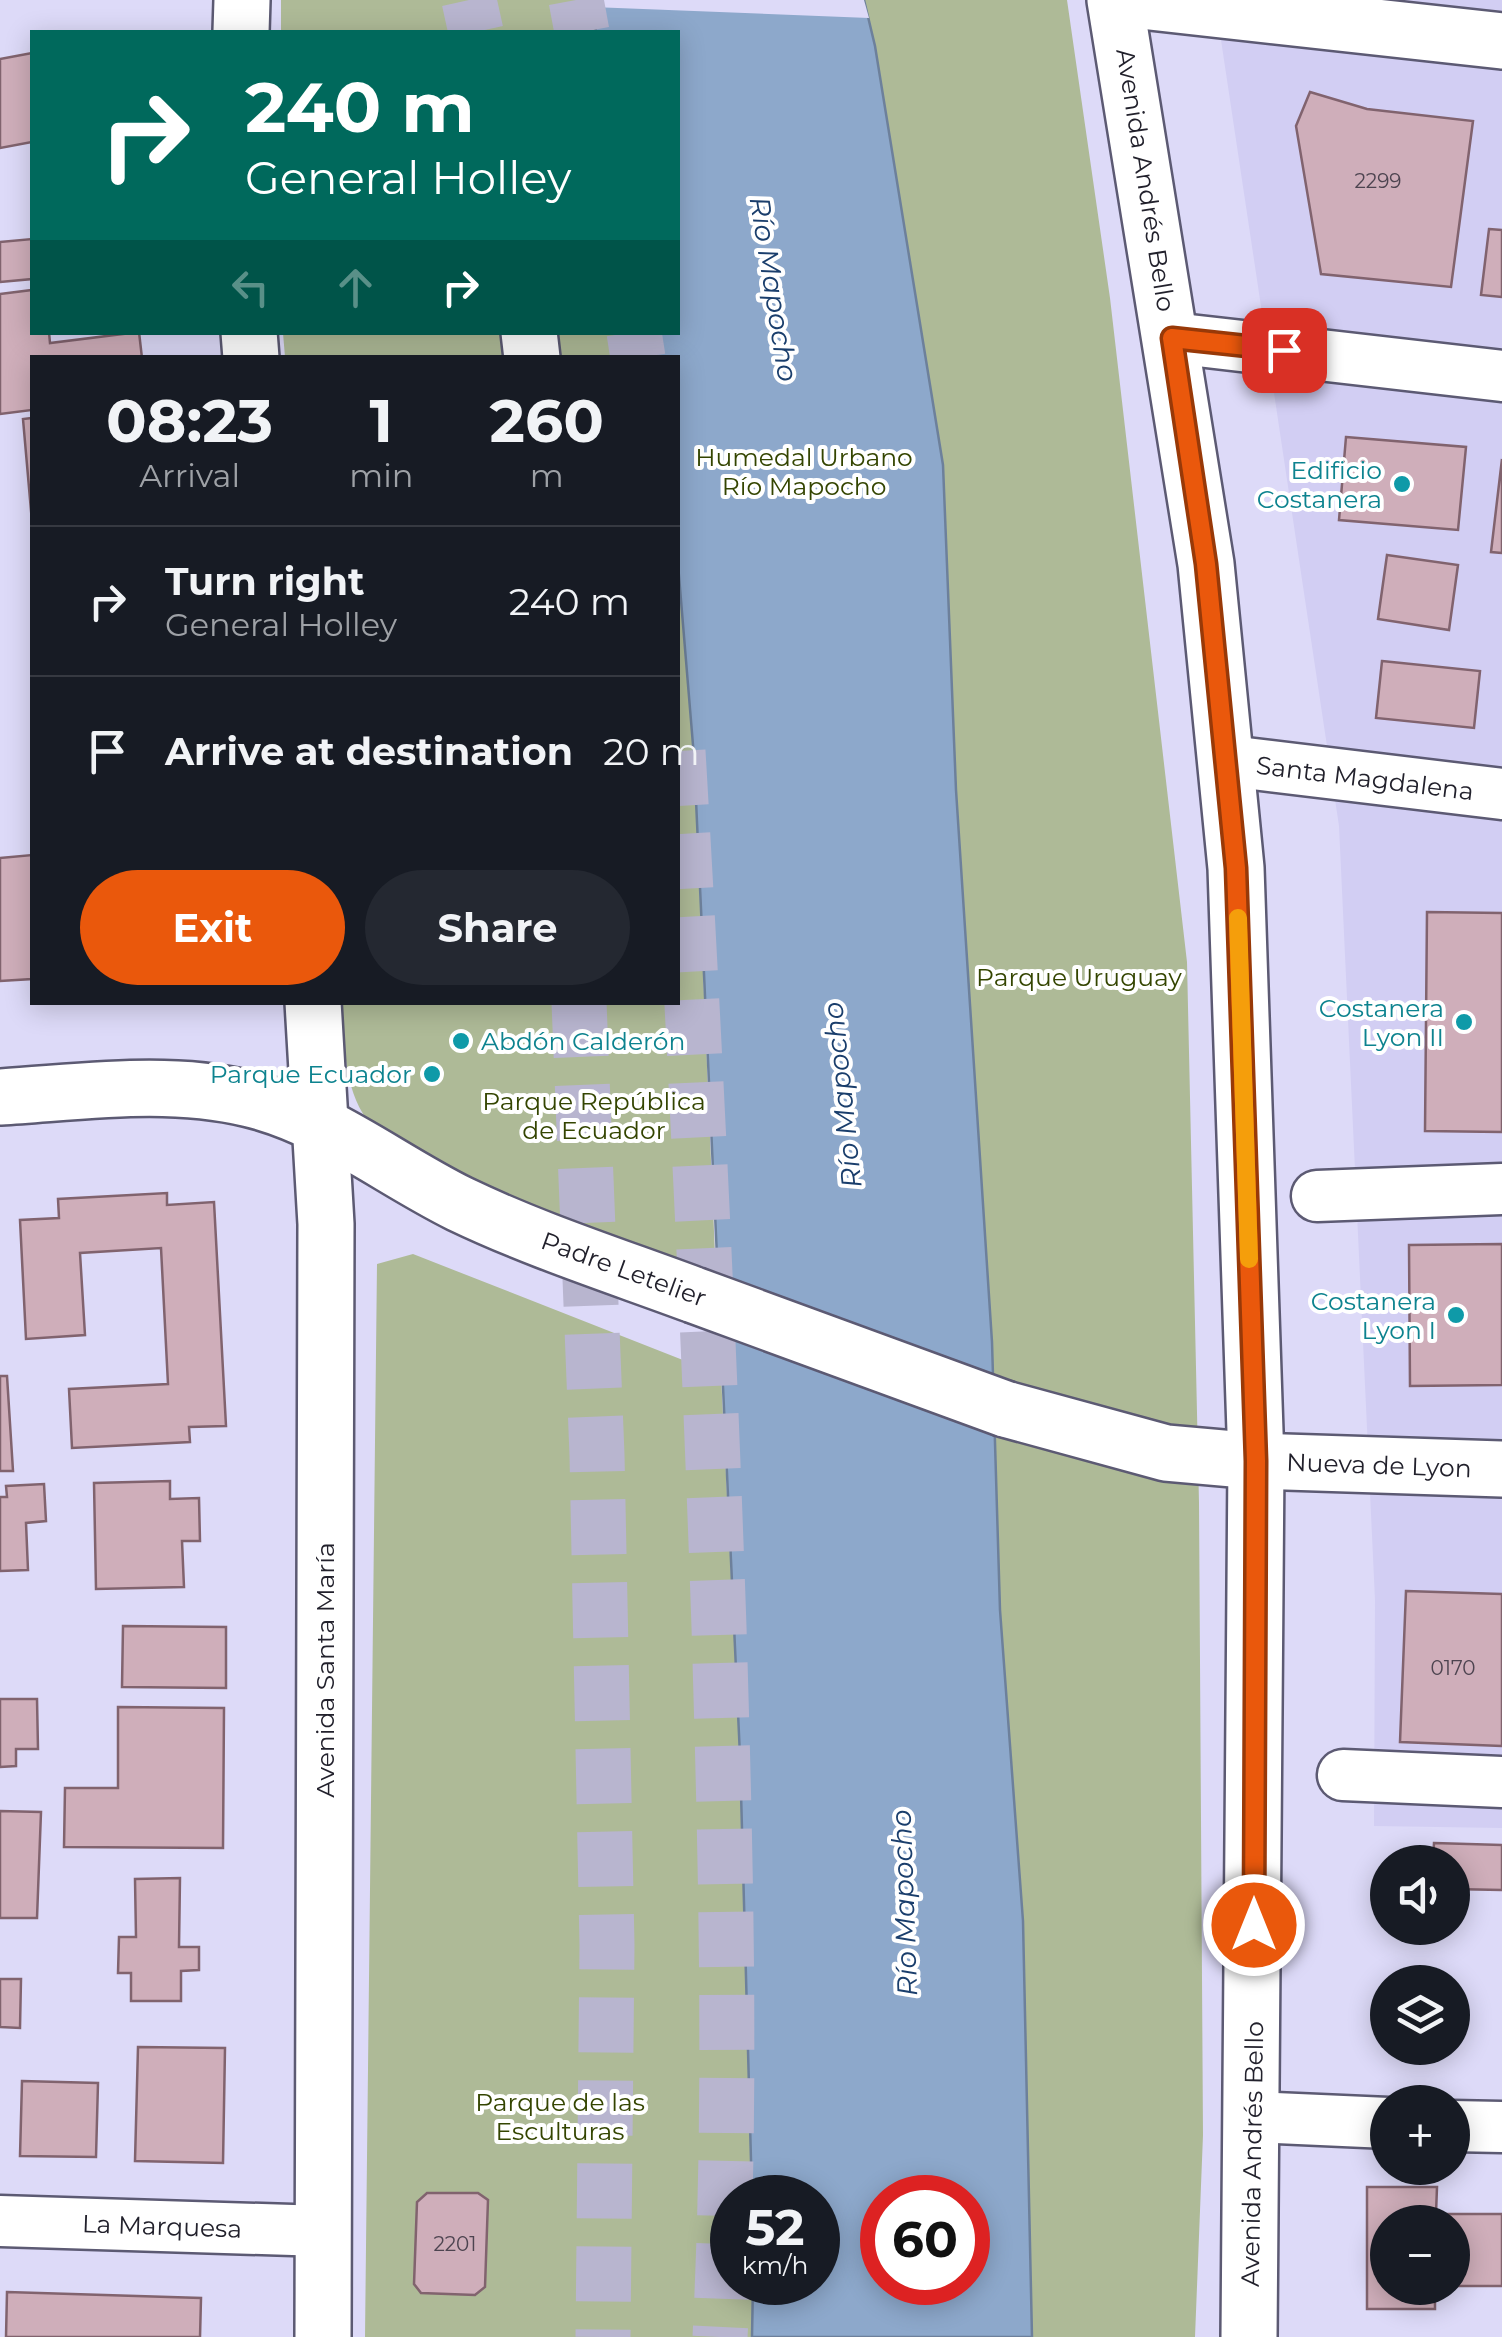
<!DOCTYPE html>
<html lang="en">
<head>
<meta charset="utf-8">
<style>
	:root { --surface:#171b24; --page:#242831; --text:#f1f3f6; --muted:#9ea1a6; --line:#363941; --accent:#ea580c }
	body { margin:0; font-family:Montserrat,sans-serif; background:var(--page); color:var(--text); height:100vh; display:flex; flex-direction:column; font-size:38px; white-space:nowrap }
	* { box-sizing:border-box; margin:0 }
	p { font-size:32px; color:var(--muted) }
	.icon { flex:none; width:55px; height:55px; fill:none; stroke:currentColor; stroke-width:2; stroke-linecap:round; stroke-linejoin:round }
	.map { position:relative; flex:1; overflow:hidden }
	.panel { position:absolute; left:30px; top:355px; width:650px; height:650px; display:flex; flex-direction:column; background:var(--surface); border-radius:0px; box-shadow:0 5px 25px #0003 }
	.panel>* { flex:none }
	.guide { position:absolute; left:30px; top:30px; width:650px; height:305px; border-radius:0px; box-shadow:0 5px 25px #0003; background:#00695c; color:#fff; overflow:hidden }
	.fabs { position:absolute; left:1370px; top:1845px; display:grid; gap:20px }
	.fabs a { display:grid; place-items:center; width:100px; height:100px; border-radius:50%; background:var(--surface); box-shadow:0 5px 25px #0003; font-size:50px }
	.speed { position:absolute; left:710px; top:2175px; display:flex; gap:20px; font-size:50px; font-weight:700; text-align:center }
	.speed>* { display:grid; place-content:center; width:130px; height:130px; border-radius:50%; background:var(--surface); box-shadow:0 5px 25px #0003; line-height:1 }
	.speed small { font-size:25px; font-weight:400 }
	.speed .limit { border:15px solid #d22; background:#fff; color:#111 }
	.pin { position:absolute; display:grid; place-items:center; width:85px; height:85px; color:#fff; margin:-42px; border-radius:20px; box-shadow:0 5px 15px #0006 }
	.me { position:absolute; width:110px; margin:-55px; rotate:0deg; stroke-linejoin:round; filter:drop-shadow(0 0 8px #0008) }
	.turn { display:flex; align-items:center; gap:35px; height:210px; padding:0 50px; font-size:45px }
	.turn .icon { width:130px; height:130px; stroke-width:2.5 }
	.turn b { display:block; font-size:70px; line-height:85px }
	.lanes { display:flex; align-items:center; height:95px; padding:0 50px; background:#0003; justify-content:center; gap:50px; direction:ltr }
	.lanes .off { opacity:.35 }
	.eta { display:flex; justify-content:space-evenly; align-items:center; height:170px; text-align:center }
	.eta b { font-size:60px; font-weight:700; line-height:70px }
	.action { display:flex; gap:20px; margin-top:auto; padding:20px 50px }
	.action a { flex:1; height:115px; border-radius:60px; background:var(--accent); color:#fff; font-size:40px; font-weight:700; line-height:115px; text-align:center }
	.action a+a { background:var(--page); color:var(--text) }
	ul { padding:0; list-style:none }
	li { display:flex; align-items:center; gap:30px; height:150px; padding:0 50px; border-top:2px solid var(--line) }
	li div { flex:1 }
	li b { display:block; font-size:38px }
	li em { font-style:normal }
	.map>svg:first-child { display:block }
	.built { fill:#d2cef3 }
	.green { fill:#aeba97 }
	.water { fill:#8da8cb; stroke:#6d809b; stroke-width:2.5; fill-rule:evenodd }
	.pier { fill:#dddaf8 }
	.building { fill:#cfaeba; stroke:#81636e; stroke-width:2.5 }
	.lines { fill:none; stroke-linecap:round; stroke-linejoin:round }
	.highway-tunnel { stroke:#b8b5cf; stroke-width:55; stroke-dasharray:55 28; stroke-linecap:butt }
	.street-casing { stroke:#5c5a73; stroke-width:55 }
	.secondary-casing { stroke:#5c5a73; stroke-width:60 }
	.primary-casing { stroke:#5c5a73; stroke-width:60 }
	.highway-casing { stroke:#5c5a73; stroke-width:60 }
	.street { stroke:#fff; stroke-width:50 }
	.secondary { stroke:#fff; stroke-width:55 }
	.primary { stroke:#fff; stroke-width:55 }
	.highway { stroke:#fff; stroke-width:55 }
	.secondary-bridge-casing { stroke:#5c5a73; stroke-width:60; stroke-linecap:butt }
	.secondary-bridge { stroke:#fff; stroke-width:55 }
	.route-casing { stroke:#983908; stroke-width:25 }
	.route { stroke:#ea580c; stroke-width:18 }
	.slow { stroke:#f59e0b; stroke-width:18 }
	.culture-dot { fill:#0f9aa8; stroke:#fff; stroke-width:4 }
	.labels { text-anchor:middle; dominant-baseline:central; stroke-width:8; stroke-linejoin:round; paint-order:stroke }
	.number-label { font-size:20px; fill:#4d4450 }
	.street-label { font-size:25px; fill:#22212c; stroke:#fff }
	.park-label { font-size:25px; fill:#344501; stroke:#fff }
	.culture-label { font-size:25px; fill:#0d838f; stroke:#fff; text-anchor:end }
	.water-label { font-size:28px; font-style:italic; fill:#1a3e6c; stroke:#fff }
</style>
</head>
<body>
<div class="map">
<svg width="1502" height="2337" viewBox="0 0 1502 2337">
	<rect width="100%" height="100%" fill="#dddaf8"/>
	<!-- built -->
	<path class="built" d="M1215,0h287v1828l-128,-2 1,-226 -36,-774z"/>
	<!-- green -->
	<g class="green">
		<path d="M281,0h309l6,32h-315z"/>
		<path d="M864,0h203l43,298 77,664 12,541 4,632 -8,202h-163l-9,-416 -23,-311 -8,-268 -36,-552 -13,-325z"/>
		<path d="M283,333h370l4,24h-372z"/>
		<path d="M678,564l16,193 22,522 -204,-73 -141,-81c-28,-34 -26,-80 -30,-122l337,-1z"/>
		<path d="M413,1254l308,121 19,381 12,441 -20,1v84l21,1 -1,54h-387l12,-1073z"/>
	</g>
	<!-- water -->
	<path class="water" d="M590,0h274l11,46 68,419 13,325 36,552 8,268 23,311 9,416h-280l1,-54 65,-1v-84l-66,-1 -12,-441 -46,-999 -16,-193v-206l-21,-1 -4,-24 25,-1v-300h-82zM882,2198h86v84h-86z"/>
	<!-- pier -->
	<path class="pier" d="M590,0h274l5,18 -277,-11z"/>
	<!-- building -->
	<g class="building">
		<path d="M32,53v89l-32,6v-89z"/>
		<path d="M1310,92l57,17 106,12 -22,166 -130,-13 -25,-148z"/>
		<path d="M1489,229l13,1v67l-21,-2z"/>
		<path d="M32,239v40l-32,3v-40z"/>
		<path d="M32,290v42h17l1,11 89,-11 3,26h-110v52l-32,4v-120z"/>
		<path d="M32,418v104l-9,-103z"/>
		<path d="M1346,437l120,10 -8,83 -119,-10z"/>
		<path d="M1502,459v94l-11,-1z"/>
		<path d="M1387,555l71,10 -9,65 -71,-11z"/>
		<path d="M1382,661l98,10 -6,57 -98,-10z"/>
		<path d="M32,855v124l-32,2v-123z"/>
		<path d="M1427,912l75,1v219l-77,-1z"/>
		<path d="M167,1193v12l47,-3 12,224 -37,1 1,15 -118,6 -3,-59 99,-5 -7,-136 -81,5 5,82 -59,4 -6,-119 39,-2 -1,-19z"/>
		<path d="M1502,1244v141l-92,1 -1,-141z"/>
		<path d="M0,1376h7l6,95h-13z"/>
		<path d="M170,1481v18l29,-1 1,43h-18l2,46 -88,2 -2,-106z"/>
		<path d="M44,1484l2,37 -20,2 2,47 -28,1v-74h7l-1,-11z"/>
		<path d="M1406,1591l96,3v152l-102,-4z"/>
		<path d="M123,1626l103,1v61l-104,-1z"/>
		<path d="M0,1699h37l1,50h-22v17l-16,1z"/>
		<path d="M118,1707l106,1 -1,140 -159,-1 1,-59h53z"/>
		<path d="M0,1811l41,1 -4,106h-37z"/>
		<path d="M1434,1843l68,2v45l-50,-1v-27h-19z"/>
		<path d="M180,1878l-1,69h20v23l-18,1v30h-50v-28h-13l1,-36h17l-1,-58z"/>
		<path d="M0,1979h21l-1,49 -20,-1z"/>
		<path d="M138,2047l87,1 -2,115 -88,-2z"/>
		<path d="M22,2081l76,2 -2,74 -76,-1z"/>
		<path d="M1367,2187h70l-1,27h66v72h-50v-64h-64v66h47v21h-68z"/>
		<path d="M427,2193h51l10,7 -3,87 -10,8 -54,-2 -7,-9 3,-82z"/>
		<path d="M7,2292l194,6 -1,39h-194z"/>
	</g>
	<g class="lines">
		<!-- highway-tunnel -->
		<g class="highway-tunnel">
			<path d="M469,0l7,32"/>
			<path d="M576,0l6,32"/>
			<path d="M634,332l4,26"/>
			<path d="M678,751c17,292 31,584 41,876 7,237 13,473 1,710"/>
			<path d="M579,1002l18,453 10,490 -4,392"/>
		</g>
		<defs>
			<g id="street">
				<path d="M1172,338l330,38"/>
				<path d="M1229,761l273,33"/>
				<path d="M1317,1196l185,-7"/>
				<path d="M1343,1775l159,7"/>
				<path d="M1254,2117l134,6"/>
				<path d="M1452,2126l50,1"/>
				<path d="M0,2221l324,10"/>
			</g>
			<g id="secondary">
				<path d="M1132,0l370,41"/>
				<path d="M0,1097c83,-5 168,-18 250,2 78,19 139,70 210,105 75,36 156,62 234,91"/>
				<path d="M1005,1409l161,44 90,8 246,8"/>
			</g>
			<g id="primary">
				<path d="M1115,0l91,564 30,304 20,593 -7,876"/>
				<path d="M241,32l1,-32"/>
				<path d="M249,332l2,26"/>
				<path d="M313,1002l13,222 -3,1113"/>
			</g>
			<path id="highway" d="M529,332l3,26"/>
		</defs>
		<!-- street casing -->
		<use href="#street" class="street-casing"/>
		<!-- secondary casing -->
		<use href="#secondary" class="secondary-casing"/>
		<!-- primary casing -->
		<use href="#primary" class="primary-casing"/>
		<!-- highway casing -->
		<use href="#highway" class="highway-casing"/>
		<!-- street -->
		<use href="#street" class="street"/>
		<!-- secondary -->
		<use href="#secondary" class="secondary"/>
		<!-- primary -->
		<use href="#primary" class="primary"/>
		<!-- highway -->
		<use href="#highway" class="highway"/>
		<defs>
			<path id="secondary-bridge" d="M694,1295l311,114"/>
		</defs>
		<!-- secondary-bridge casing -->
		<use href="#secondary-bridge" class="secondary-bridge-casing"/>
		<!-- secondary-bridge -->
		<use href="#secondary-bridge" class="secondary-bridge"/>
	</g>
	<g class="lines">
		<defs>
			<path id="route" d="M1254,1925l2,-464 -20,-593 -30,-304 -34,-226 112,12"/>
		</defs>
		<!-- route casing -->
		<use href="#route" class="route-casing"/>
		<!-- route -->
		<use href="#route" class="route"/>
		<!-- slow -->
		<path class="slow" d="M1238,918l11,341"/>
	</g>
	<!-- markers -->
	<g class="culture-dot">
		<circle cx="1402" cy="484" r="10"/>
		<circle cx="1464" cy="1022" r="10"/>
		<circle cx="461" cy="1041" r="10"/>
		<circle cx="432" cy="1074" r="10"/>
		<circle cx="1456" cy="1315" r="10"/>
	</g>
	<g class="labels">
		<!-- number labels -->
		<g class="number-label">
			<text x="1378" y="181">2299</text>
			<text x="1453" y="1668">0170</text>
			<text x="455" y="2244">2201</text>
		</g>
		<!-- street labels -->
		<g class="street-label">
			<text transform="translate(1146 180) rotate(81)">Avenida Andrés Bello</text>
			<text transform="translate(1365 778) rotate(7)">Santa Magdalena</text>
			<text transform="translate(624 1269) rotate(20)">Padre Letelier</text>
			<text transform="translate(1379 1465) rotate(2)">Nueva de Lyon</text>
			<text transform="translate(325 1670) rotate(-90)">Avenida Santa María</text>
			<text transform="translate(1252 2154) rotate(-89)">Avenida Andrés Bello</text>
			<text transform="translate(162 2226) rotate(2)">La Marquesa</text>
		</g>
		<!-- park labels -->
		<g class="park-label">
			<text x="804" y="457">Humedal Urbano<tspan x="804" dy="29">Río Mapocho</tspan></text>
			<text x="1079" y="977">Parque Uruguay</text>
			<text x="594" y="1101">Parque República<tspan x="594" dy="29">de Ecuador</tspan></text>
			<text x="560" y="2102">Parque de las<tspan x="560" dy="29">Esculturas</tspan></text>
		</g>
		<!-- culture labels -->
		<g class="culture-label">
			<text x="1382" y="470">Edificio<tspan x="1382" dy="29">Costanera</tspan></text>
			<text x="1444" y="1008">Costanera<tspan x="1444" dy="29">Lyon II</tspan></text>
			<text x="481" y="1041" text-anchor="start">Abdón Calderón</text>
			<text x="412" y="1074">Parque Ecuador</text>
			<text x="1436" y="1301">Costanera<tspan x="1436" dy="29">Lyon I</tspan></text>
		</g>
		<!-- water labels -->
		<g class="water-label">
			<text transform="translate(774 289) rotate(81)">Río Mapocho</text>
			<text transform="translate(842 1095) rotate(-96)">Río Mapocho</text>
			<text transform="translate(904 1903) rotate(-92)">Río Mapocho</text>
		</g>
	</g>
</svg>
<div class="fabs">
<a><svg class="icon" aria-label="sound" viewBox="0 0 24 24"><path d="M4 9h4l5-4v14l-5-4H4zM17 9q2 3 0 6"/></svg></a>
<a><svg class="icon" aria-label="layers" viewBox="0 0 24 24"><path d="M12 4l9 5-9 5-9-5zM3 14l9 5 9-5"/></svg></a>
<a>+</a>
<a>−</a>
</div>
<div class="speed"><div>52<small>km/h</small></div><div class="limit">60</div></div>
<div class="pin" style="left:1284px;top:350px;background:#d93025"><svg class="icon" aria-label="arrive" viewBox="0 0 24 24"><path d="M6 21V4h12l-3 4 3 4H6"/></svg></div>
<svg class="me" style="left:1254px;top:1925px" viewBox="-20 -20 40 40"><circle r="17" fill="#ea580c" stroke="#fff" stroke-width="3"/><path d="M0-11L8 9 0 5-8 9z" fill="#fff"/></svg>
<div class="guide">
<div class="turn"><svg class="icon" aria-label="right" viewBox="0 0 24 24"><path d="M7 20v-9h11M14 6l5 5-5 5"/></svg><div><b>240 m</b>General Holley</div></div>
<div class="lanes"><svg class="icon off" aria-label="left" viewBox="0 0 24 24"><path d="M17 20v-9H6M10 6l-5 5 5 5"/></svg><svg class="icon off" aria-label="ahead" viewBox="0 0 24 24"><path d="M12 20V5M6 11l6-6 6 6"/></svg><svg class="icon" aria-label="right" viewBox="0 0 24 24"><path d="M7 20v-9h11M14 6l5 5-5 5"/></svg></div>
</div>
<section class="panel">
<div class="eta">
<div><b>08:23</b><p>Arrival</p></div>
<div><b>1</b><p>min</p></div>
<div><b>260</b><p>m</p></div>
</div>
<ul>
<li><svg class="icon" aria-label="right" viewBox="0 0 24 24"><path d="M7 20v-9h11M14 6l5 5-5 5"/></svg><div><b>Turn right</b><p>General Holley</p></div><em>240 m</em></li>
<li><svg class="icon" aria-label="arrive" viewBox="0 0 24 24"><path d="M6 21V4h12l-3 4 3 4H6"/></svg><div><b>Arrive at destination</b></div><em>20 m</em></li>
</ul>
<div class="action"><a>Exit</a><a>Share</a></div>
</section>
</div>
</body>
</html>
